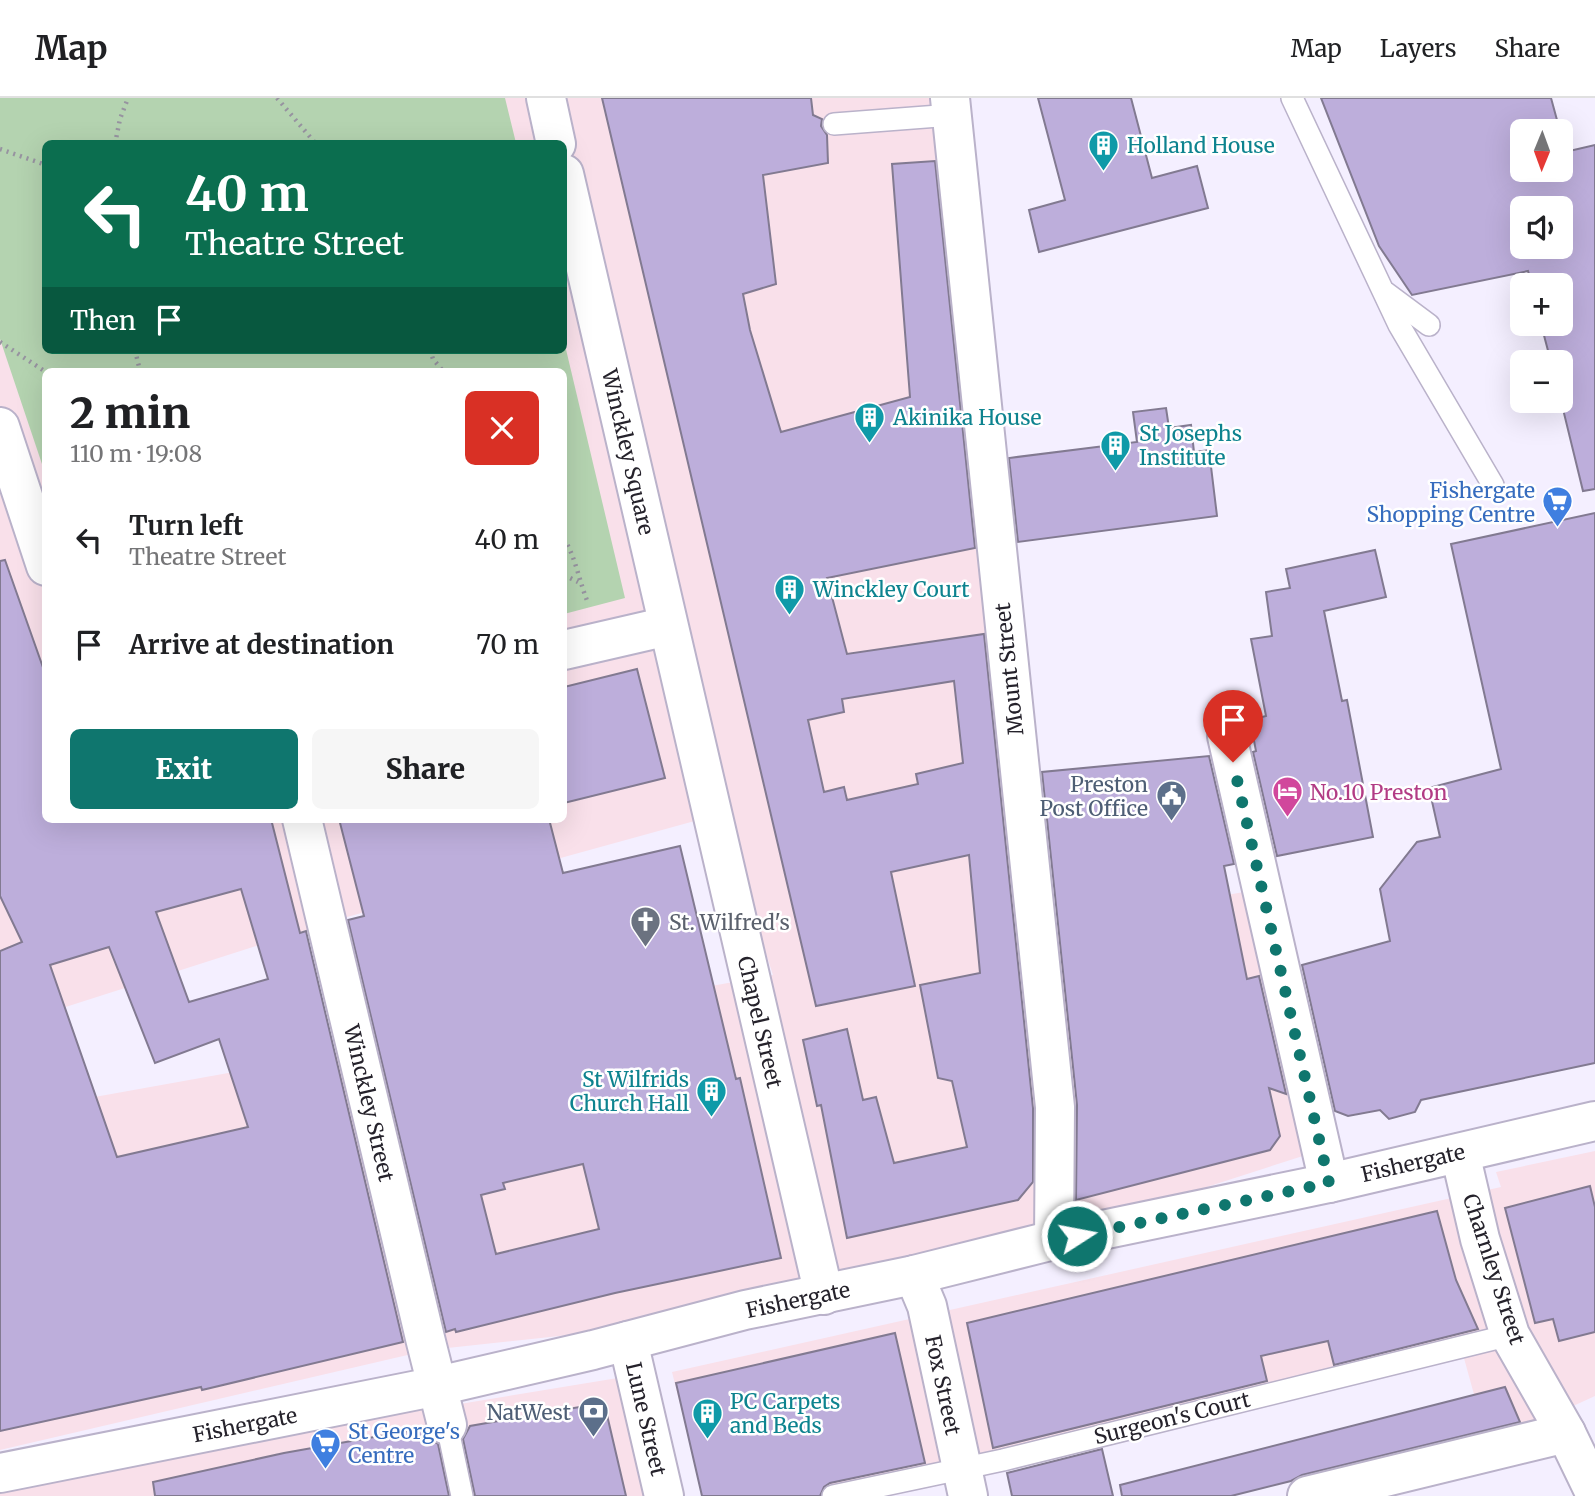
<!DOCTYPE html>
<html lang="en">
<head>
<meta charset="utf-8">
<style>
	:root { --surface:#fff; --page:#f6f6f6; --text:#202124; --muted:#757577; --line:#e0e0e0; --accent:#0f766e }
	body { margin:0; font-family:Merriweather,serif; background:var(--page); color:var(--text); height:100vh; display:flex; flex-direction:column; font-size:26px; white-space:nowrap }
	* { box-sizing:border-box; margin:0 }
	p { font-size:23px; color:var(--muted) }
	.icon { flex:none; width:38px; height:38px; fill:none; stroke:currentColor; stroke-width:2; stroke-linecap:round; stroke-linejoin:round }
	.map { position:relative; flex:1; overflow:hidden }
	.sheet { position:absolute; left:42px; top:270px; width:525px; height:455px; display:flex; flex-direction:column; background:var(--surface); border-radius:10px; box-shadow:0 7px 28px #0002 }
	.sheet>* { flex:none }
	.banner { position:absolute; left:42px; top:42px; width:525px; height:214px; border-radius:10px; box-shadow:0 7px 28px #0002; background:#0b6e4f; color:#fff; overflow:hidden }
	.needle { width:46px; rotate:181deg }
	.controls { position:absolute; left:1510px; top:21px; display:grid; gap:14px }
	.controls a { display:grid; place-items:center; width:63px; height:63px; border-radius:10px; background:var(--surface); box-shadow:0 7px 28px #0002; font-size:35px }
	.pin { position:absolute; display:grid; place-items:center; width:60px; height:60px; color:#fff; margin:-72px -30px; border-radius:50% 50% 50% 0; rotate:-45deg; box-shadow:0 0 7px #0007 }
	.pin .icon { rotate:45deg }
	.me { position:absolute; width:77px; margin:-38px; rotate:79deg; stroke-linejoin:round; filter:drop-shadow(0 0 5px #0008) }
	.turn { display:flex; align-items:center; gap:24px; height:147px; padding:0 28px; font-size:32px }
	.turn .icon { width:91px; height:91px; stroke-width:2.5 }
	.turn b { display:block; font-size:49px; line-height:60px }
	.then { display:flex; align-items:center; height:66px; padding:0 28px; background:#0003; gap:14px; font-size:26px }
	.round { display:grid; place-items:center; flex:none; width:74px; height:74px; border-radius:10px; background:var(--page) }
	.summary { display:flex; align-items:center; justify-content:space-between; height:119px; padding:0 28px }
	h1 { font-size:42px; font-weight:800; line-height:52px }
	.button { display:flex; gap:14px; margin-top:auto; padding:14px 28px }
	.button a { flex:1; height:80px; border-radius:10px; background:var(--accent); color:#fff; font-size:28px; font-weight:800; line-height:80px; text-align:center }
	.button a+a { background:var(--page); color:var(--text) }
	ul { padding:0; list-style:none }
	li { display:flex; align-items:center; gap:21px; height:105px; padding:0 28px }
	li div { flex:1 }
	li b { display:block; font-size:26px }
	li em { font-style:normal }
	header { display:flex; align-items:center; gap:42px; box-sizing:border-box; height:98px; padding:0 35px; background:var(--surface); border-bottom:2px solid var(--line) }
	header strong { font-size:33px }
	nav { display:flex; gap:38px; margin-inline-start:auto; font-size:24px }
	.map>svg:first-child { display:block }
	.commercial { fill:#f9e0ea; fill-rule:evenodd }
	.green { fill:#b4d3b0 }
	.building { fill:#bdaedb; stroke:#827a91; stroke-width:2; fill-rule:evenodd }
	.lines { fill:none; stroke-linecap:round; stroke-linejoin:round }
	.lane-casing { stroke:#bab2ca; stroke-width:24 }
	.street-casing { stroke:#bab2ca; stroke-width:42 }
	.path { stroke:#9793a0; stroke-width:4.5; stroke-dasharray:2 5; stroke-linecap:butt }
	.lane { stroke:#fff; stroke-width:21 }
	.street { stroke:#fff; stroke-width:38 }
	.route { stroke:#0f766e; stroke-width:12; stroke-dasharray:0 21.6 }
	.labels { text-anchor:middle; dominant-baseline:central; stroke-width:5; stroke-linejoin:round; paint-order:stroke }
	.culture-label { font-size:21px; fill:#0d838f; stroke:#fff; text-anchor:start }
	.street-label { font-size:21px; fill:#25222b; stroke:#fff }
	.shop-label { font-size:21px; fill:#366cbe; stroke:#fff; text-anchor:end }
	.service-label { font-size:21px; fill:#4e5e75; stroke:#fff; text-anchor:end }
	.hotel-label { font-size:21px; fill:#b23c85; stroke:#fff; text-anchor:start }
	.worship-label { font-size:21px; fill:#5b616d; stroke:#fff; text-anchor:start }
</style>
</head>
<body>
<header>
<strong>Map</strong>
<nav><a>Map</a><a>Layers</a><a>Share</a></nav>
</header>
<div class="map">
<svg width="1595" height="1398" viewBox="0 0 1595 1398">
	<rect width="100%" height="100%" fill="#f4efff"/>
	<!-- commercial -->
	<g class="commercial">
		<path d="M0,0h959l89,828 196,-34 62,263 -149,48 -513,124 -215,23 -429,100v-336l773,-139 -53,-161 -373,103 -347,111zM46,46h518v206h-518zM46,273h518v448h-518z"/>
		<path d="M1595,1053v245l-107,49 -26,-94 -671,145h-88l-31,-124 829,-185 -5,-15z"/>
		<path d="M636,1277l26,121h-662v-5l296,-60z"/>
	</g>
	<!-- green -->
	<path class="green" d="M0,0h505l11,45 -470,1v206h518v-9l61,257 -61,16v-243h-518l-1,102 -45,-134z"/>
	<!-- building -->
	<g class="building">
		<path d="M602,0h209l2,17 9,4 -1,7 6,9 1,28 -65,12 13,109 -33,10 7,36 31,102 129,-35 -18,-233 43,-3 40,387 -148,30 20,76 137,-20 49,474v74l-15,18 -171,38 -26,-133 -4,1 -14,-66 44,-11 16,71 13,-3 18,66 73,-16 -15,-66 -14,-3 -18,-93 60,-12 -11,-118 -78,17 24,114 -99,20zM954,583l9,82 -47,11 2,10 -71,16 -3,-13 -20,5 -16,-72 36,-8 -2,-13z"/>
		<path d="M1038,0h93l21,80 45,-12 11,42 -169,44 -10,-42 36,-10z"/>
		<path d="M1321,0h230l9,33h-38v39h39v-34l4,16 30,-7v344l-12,2 -22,-90v-39h-10l-10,-38h20v-39h-29l-4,-14 -116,24 -33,-49zM1522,110h39v39h-39z"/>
		<path d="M1166,310l3,20 22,-3 3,27 15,-2 8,66 -199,26 -9,-84 128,-16 -4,-30z"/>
		<path d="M1595,415v550l-174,37 -6,12 -26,7 -9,-9 -32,6 -13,-5 -33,-146 88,-24 -10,-52 37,-47 23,-5 -11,-49 72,-19 -50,-225z"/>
		<path d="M1375,452l11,47 -62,14 18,90 5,-1 26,137 -96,19 -24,-104 3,-1 -6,-31 16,-4 -15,-77 21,-3 -6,-44 24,-4 -4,-19z"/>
		<path d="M5,462l41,116v143h225l29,114 6,-2 97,411 -201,48 -1,-3 -201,44v-480l22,-9 -22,-46v-335zM241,791l27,90 -79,23 -33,-90zM109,849l46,116 64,-24 29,88 -131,30 -67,-192z"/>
		<path d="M637,571l28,109 -101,25v-116z"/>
		<path d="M1209,658l25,108 -10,2 23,113 12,-3 27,118 -17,-6 11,48 -10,14 -194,50 1,-95 -35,-333z"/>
		<path d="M339,721h210l14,54 117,-27 56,233 4,-1 41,180 -166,35 -159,39 -1,-3 -9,3 -98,-412 16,-4zM583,1066l16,65 -103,25 -15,-59 24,-6 -2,-6z"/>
		<path d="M1590,1088l5,21v125l-36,9 -6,-22 -18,4 -30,-115z"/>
		<path d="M1437,1113l19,69 22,49 -144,36 -6,-24 -67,15 6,25 -274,67 -26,-125z"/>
		<path d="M895,1235l30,130 -95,20 -6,4 -4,9h-118l-26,-113z"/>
		<path d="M1505,1289l15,35 -218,53 -11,6 -60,15h-109l-2,-11z"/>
		<path d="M591,1307l16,10 19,81h-151l-12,-57 7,-13z"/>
		<path d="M419,1331l7,2 5,9 7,4 11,52h-294l-2,-14 131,-29z"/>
		<path d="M1102,1351l11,47h-101l-5,-23z"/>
	</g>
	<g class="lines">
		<defs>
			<g id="lane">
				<path d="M1292,0l107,227 94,160"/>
				<path d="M834,26l118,-9"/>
				<path d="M1386,195l43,32"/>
				<path d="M447,1327l15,71"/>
				<path d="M833,1398l170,-36 507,-125"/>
			</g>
			<g id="street">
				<path d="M546,0l10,46"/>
				<path d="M950,0l105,1009 -1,133"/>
				<path d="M564,76l260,1121"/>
				<path d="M0,329l46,139"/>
				<path d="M564,552l104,-24"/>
				<path d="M1227,638l102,447"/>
				<path d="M302,721l123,519 22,87"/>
				<path d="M1460,1055l20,86 30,96 56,98 29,60"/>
				<path d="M914,1177l13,31 41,190"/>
				<path d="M628,1243l36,155"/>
				<path d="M0,1375l438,-87 155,-36 152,-40 169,-35 140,-35 275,-57 266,-62"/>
				<path d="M1307,1398l259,-63"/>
			</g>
		</defs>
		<!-- lane casing -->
		<use href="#lane" class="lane-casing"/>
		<!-- street casing -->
		<use href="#street" class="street-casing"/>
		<!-- path -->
		<g class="path">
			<path d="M277,0l39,46"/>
			<path d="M115,46l5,-25 8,-21"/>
			<path d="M0,51l46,16"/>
			<path d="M0,244l46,30"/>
			<path d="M135,252l5,21"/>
			<path d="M430,252l3,9 10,12"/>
			<path d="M564,441c11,16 16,45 24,64"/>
			<path d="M564,477l14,7"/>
		</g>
		<!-- lane -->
		<use href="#lane" class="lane"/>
		<!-- street -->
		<use href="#street" class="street"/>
	</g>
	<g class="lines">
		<!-- route -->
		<path class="route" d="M1077,1138l252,-53 -96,-421"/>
	</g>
	<!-- icons -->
	<defs>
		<symbol id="building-pin" viewBox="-11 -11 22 30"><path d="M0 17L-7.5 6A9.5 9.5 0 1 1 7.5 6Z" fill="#0f9aa8" stroke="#fff"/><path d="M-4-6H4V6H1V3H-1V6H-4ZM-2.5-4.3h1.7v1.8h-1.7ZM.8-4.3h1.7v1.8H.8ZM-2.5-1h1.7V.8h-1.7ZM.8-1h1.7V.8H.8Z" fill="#fff"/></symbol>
		<symbol id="supermarket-pin" viewBox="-11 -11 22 30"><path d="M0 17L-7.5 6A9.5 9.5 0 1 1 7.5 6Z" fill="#3f7fe0" stroke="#fff"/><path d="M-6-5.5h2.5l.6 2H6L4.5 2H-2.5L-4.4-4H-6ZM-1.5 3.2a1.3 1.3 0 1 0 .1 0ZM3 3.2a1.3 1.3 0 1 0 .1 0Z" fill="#fff"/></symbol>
		<symbol id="hotel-pin" viewBox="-11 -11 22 30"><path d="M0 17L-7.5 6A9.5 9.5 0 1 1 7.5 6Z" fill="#d1479c" stroke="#fff"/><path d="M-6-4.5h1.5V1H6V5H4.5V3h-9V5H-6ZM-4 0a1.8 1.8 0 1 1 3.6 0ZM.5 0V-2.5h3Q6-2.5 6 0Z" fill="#fff"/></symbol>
		<symbol id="civic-pin" viewBox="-11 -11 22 30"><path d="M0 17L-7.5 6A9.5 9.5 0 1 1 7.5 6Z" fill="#5c6f8a" stroke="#fff"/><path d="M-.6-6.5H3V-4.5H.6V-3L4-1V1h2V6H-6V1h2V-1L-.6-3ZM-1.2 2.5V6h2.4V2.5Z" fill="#fff"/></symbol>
		<symbol id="church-pin" viewBox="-11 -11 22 30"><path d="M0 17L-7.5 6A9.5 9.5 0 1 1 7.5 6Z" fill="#6b7280" stroke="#fff"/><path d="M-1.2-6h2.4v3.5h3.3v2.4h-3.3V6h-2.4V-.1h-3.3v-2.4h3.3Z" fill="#fff"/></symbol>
		<symbol id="bank-pin" viewBox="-11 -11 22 30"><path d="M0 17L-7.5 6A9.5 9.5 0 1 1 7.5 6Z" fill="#5c6f8a" stroke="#fff"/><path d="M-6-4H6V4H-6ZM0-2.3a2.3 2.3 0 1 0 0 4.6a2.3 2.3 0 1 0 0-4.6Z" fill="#fff"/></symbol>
	</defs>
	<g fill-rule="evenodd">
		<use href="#building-pin" x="1086" y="30" width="35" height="47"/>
		<use href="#building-pin" x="852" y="302" width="35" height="47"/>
		<use href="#building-pin" x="1098" y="330" width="35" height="47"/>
		<use href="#supermarket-pin" x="1540" y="386" width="35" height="47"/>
		<use href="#building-pin" x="772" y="474" width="35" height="47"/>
		<use href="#hotel-pin" x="1270" y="676" width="35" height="47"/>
		<use href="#civic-pin" x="1154" y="680" width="35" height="47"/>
		<use href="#church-pin" x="628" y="806" width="35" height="47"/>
		<use href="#building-pin" x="694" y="976" width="35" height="47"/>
		<use href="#bank-pin" x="576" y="1296" width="35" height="47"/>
		<use href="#building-pin" x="690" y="1298" width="35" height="47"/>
		<use href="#supermarket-pin" x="308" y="1328" width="35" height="47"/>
	</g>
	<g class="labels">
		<!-- culture labels -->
		<g class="culture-label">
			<text x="1127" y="47">Holland House</text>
			<text x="893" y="319">Akinika House</text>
			<text x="1139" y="335">St Josephs<tspan x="1139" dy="24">Institute</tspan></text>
			<text x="813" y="491">Winckley Court</text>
			<text x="689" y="981" text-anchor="end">St Wilfrids<tspan x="689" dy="24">Church Hall</tspan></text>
			<text x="730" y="1303">PC Carpets<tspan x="730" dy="24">and Beds</tspan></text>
		</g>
		<!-- street labels -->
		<g class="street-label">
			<text transform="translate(628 354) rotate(77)">Winckley Square</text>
			<text transform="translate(1009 571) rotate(-96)">Mount Street</text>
			<text transform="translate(760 924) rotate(77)">Chapel Street</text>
			<text transform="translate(369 1005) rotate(77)">Winckley Street</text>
			<text transform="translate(1413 1065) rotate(-13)">Fishergate</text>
			<text transform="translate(1494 1171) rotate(72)">Charnley Street</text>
			<text transform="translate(798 1202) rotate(-12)">Fishergate</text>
			<text transform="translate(943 1287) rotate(78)">Fox Street</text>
			<text transform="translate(1172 1320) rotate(-14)">Surgeon's Court</text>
			<text transform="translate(646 1321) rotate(77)">Lune Street</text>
			<text transform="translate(245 1327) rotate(-11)">Fishergate</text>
		</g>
		<!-- shop labels -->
		<g class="shop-label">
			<text x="1535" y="392">Fishergate<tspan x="1535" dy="24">Shopping Centre</tspan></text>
			<text x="348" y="1333" text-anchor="start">St George's<tspan x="348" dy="24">Centre</tspan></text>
		</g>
		<!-- service labels -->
		<g class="service-label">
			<text x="1148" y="686">Preston<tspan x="1148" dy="24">Post Office</tspan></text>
			<text x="571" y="1314">NatWest</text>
		</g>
		<!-- hotel labels -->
		<g class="hotel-label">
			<text x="1310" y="694">No.10 Preston</text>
		</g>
		<!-- worship labels -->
		<g class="worship-label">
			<text x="669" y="824">St. Wilfred's</text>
		</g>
	</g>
</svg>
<div class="controls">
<a><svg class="needle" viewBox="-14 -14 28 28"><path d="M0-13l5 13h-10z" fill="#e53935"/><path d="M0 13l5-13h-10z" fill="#757577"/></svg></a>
<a><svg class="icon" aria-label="sound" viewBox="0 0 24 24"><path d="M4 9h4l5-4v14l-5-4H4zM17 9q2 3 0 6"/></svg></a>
<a>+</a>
<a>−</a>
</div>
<div class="pin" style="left:1233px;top:664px;background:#d93025"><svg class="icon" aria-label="arrive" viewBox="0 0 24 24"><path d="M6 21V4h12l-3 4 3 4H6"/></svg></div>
<svg class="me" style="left:1077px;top:1138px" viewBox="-20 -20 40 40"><circle r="17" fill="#0f766e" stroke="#fff" stroke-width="3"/><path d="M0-11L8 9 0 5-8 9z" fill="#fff"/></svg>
<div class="banner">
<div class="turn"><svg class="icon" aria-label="left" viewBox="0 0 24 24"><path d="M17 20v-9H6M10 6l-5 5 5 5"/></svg><div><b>40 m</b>Theatre Street</div></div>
<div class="then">Then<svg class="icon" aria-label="arrive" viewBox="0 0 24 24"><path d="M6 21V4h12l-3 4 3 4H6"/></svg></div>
</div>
<section class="sheet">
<div class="summary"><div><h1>2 min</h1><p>110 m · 19:08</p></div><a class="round" style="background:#d93025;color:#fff"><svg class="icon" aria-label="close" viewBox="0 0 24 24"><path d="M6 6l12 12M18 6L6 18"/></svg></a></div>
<ul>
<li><svg class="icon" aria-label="left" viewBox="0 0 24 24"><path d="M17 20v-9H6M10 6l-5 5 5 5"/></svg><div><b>Turn left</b><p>Theatre Street</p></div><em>40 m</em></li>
<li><svg class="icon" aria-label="arrive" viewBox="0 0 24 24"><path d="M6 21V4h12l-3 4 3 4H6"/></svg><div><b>Arrive at destination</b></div><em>70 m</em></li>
</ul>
<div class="button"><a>Exit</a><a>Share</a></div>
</section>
</div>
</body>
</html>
